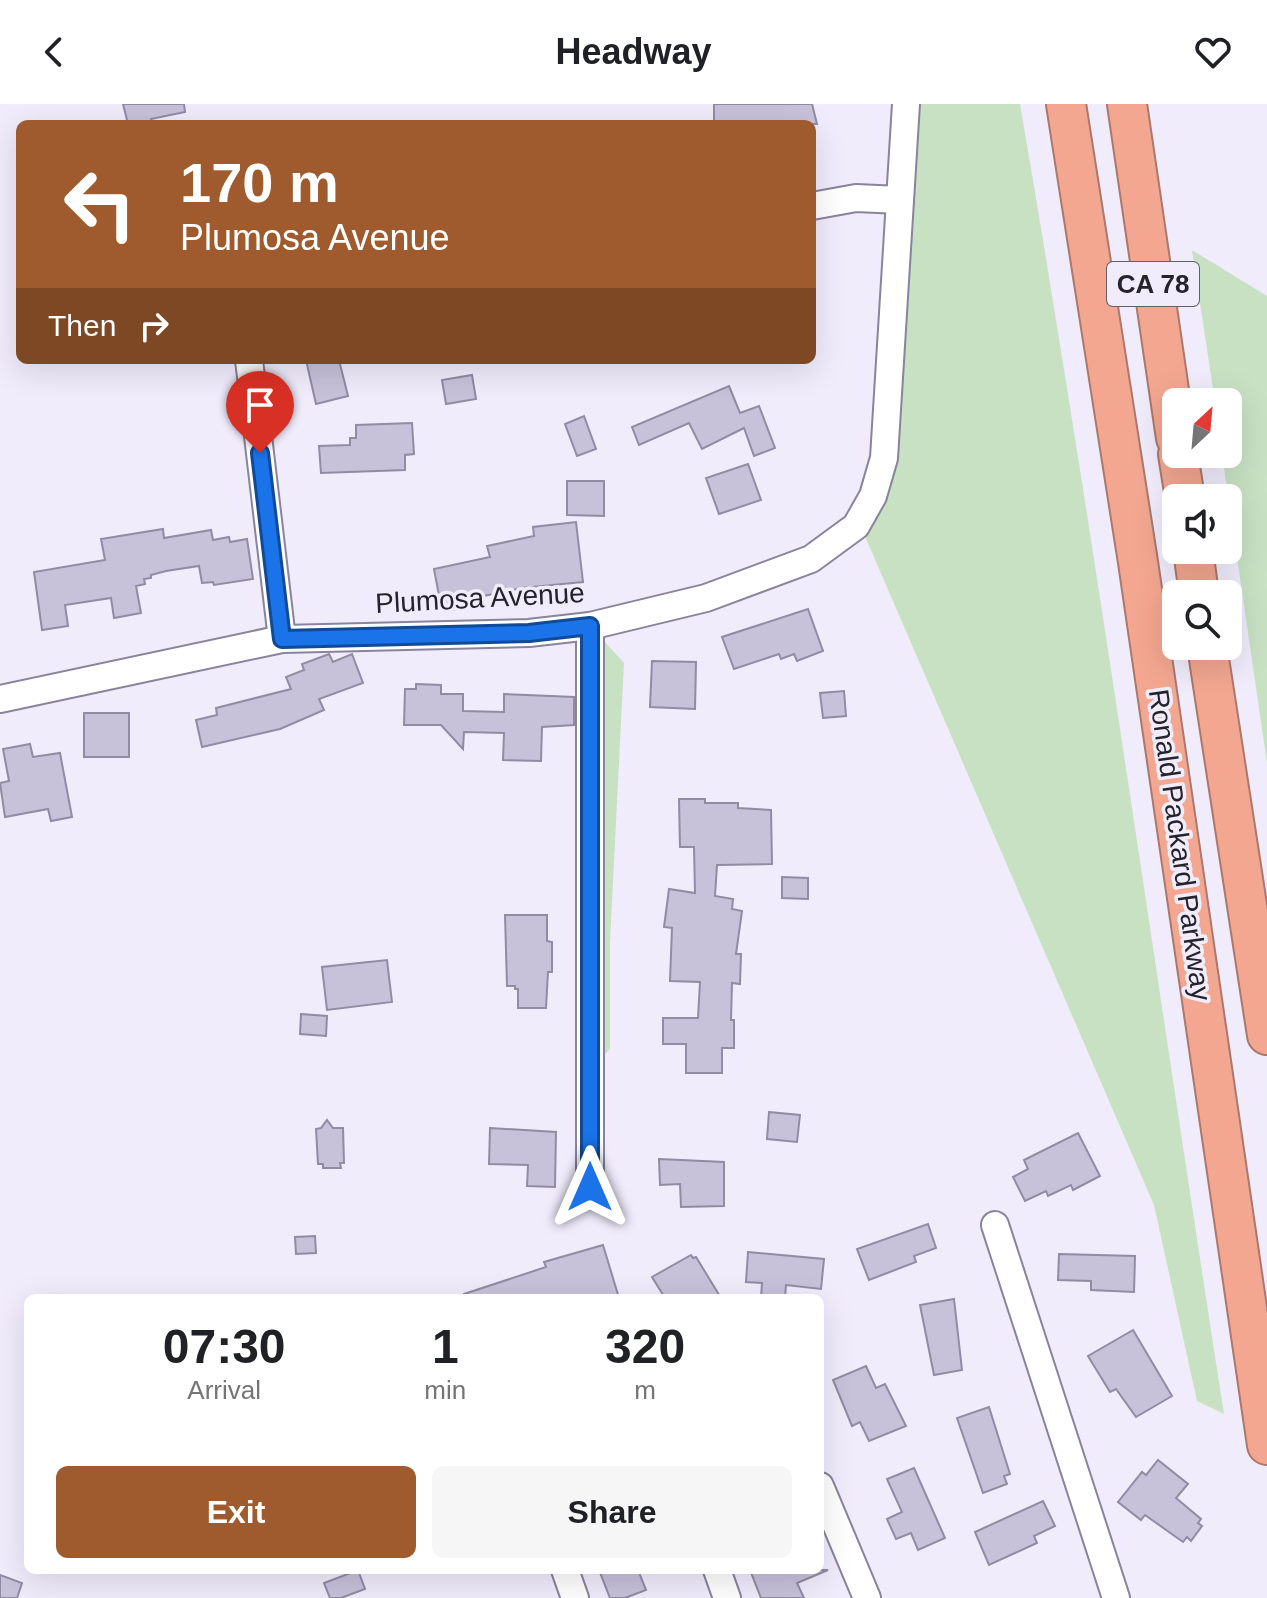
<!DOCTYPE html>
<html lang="en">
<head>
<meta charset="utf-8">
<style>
	:root { --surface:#fff; --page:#f6f6f6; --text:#202124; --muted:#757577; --accent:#9f5a2d }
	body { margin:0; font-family:Helvetica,sans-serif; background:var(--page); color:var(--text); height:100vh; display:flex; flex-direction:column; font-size:30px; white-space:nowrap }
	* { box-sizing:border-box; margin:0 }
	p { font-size:26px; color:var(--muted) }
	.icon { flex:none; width:44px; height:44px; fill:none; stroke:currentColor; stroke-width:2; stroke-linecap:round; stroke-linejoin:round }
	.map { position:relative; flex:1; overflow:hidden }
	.panel { position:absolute; left:24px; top:1190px; width:800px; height:280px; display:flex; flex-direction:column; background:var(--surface); border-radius:12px; box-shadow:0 8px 32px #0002 }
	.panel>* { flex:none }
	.banner { position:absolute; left:16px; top:16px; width:800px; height:244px; border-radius:12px; box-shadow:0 8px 32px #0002; background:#9f5a2d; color:#fff; overflow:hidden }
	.needle { width:52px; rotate:26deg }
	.fabs { position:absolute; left:1162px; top:284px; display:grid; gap:16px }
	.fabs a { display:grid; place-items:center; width:80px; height:80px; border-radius:12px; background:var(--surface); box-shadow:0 8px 32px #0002; font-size:40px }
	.pin { position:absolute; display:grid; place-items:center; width:68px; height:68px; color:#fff; margin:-82px -34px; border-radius:50% 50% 50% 0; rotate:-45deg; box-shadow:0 0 8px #0007 }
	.pin .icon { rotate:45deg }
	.me { position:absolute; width:88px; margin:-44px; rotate:0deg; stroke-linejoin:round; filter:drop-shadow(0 0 6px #0008) }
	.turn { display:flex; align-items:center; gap:28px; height:168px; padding:0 32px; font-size:36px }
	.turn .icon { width:104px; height:104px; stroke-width:2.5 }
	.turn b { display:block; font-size:56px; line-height:68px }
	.then { display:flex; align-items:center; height:76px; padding:0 32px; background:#0003; gap:16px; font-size:30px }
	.eta { display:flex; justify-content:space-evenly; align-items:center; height:136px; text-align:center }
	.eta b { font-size:48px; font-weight:600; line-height:56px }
	.button { display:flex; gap:16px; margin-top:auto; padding:16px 32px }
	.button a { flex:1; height:92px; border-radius:12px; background:var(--accent); color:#fff; font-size:32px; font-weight:600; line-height:92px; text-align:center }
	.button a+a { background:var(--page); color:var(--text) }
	header { display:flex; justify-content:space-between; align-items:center; height:104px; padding:0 32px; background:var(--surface); font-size:36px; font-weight:600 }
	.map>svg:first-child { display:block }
	.green { fill:#c8e1c3 }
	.building { fill:#c7c1da; stroke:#918ba3; stroke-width:2 }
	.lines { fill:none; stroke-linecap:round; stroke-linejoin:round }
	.minor-casing { stroke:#8a839c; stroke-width:30 }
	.highway-casing { stroke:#ab786d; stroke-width:42 }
	.minor { stroke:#fff; stroke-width:26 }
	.highway { stroke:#f3a790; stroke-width:38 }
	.route-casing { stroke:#114b97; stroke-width:20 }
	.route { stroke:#1a73e8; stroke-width:14 }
	.labels { text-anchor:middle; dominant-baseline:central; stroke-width:7; stroke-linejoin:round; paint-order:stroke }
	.shield { fill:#f0ecfc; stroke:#615f6a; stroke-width:2 }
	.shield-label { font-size:26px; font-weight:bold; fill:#24222b }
	.street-label { font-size:28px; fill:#24222b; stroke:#f0ecfc }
</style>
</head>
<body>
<header><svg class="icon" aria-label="back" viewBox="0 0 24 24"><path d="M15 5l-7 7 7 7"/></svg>Headway<svg class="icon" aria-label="heart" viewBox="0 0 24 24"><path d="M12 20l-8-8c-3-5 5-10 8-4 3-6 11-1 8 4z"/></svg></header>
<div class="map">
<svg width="1267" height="1494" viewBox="0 0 1267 1494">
	<rect width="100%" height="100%" fill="#f0ecfc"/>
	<!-- green -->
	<g class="green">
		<path d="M916,0h104c75,436 136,874 204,1310l-27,-13 -43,-196 -290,-671z"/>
		<path d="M1192,146l75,46v467l-45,-309h6v-52h-13z"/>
		<path d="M594,526l30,33 -14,279v107l-15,15z"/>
	</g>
	<!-- building -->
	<g class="building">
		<path d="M123,0h61l1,8 -34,7 1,5h-24z"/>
		<path d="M714,0h98l5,20 -103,-2z"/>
		<path d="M306,256h33l9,36 -32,8z"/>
		<path d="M472,271l4,24 -30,5 -4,-24z"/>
		<path d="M729,282l11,27 19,-7 16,42 -21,8 -10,-28 -42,21 -13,-26 -50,22 -7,-18z"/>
		<path d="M584,312l12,33 -19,7 -12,-32z"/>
		<path d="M412,319l2,31 -9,1v15l-84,3 -2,-27 31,-1v-7h6v-13z"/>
		<path d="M748,360l13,36 -42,14 -13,-36z"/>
		<path d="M567,377h37v35l-37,-1z"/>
		<path d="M576,418l7,60 -61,6 -48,10 2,7 -30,6 -2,-11 -4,1 -6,-32 56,-12 -3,-11 47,-10 -1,-9z"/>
		<path d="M163,425l1,9 47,-8 2,10 16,-3 1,5 17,-3 6,40 -39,6 -1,-3 -11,1 -3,-17 -33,5 -15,4v3l-7,1 1,5 -9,2 5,27 -27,5 -3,-20 -46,7 3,21 -26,4 -8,-58 71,-12 -4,-21z"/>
		<path d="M808,505l15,42 -26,10 -3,-7 -13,5 -2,-5 -45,15 -12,-32z"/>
		<path d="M329,550l4,8 19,-8 11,29 -44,16 5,11 -44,19 -78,18 -6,-27 21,-5 -1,-7 75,-19 -5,-12 18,-7 -2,-6z"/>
		<path d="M652,557l44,1 -1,47 -45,-2z"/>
		<path d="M416,580l25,1v9h22v17l41,1v-18l70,3v28l-32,2 -1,34 -38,-1 1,-27 -40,-1 -1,17 -22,-24h-37l1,-36h11z"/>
		<path d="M844,587l2,25 -23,2 -3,-25z"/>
		<rect x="84" y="609" width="45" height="44"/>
		<path d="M30,640l3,13 27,-4 12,64 -21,4 -3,-12 -43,8 -5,-34 9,-2 -6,-32z"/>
		<path d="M679,695h26v4h33v5l33,2 1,54 -55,1 -2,31 18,3 -1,10 10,2 -6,43h5l-1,30 -8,-1 -1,37h3v28h-12v25h-36v-29h-23v-26h35l2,-36 -30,-1 2,-53 -8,-1 5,-38 26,4 -1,-46h-14z"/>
		<path d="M782,773l26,1v21l-26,-1z"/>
		<path d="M505,811h42v26l5,1v30h-4l-2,36h-28v-19h-3v-3h-8z"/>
		<path d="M387,856l5,42 -65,8 -5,-43z"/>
		<path d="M301,910l26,2 -1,20 -26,-2z"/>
		<path d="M769,1008l31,3 -3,27 -30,-3z"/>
		<path d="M327,1016l6,8h10l1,35h-4l1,5h-18v-4h-5l-2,-35 5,-1z"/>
		<path d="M490,1024l66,4 -1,55 -28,-1 1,-21 -39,-1z"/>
		<path d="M1078,1029l22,43 -27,14 -2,-5 -23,11 -2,-5 -21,10 -12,-24 15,-8 -4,-9z"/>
		<path d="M659,1055l65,3v44l-43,1 -1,-23 -20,1z"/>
		<path d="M928,1120l8,24 -22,8 2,6 -47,18 -12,-31z"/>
		<path d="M315,1132l1,17 -20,1 -1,-17z"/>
		<path d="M603,1141l16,53h-154l-1,-4 82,-27 -2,-5z"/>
		<path d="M748,1148l76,7 -3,30 -35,-4 -1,13h-24l1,-15 -16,-1z"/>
		<path d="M1059,1150l76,2 -1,36 -43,-2v-9l-33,-1z"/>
		<path d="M691,1151l2,3 3,-1 25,41h-56l-13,-21z"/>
		<path d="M954,1195l8,71 -28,5 -14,-70z"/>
		<path d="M1133,1226l39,66 -36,21 -20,-28 -6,3 -22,-36z"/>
		<path d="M866,1262l10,22 9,-4 21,42 -37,15 -9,-19 -8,4 -19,-46z"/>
		<path d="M989,1303l21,67 -6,2 3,8 -24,9 -26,-75z"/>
		<path d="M1158,1356l30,24 -12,14 25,21 -3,4 4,3 -11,15 -4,-4 -4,5 -38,-27 -4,5 -23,-18 24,-30 4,3z"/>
		<path d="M914,1364l31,70 -27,12 -7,-17 -15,6 -9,-20 15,-7 -15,-33z"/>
		<path d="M1043,1397l12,25 -21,10 3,7 -48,22 -14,-33z"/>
		<path d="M358,1466l7,19 -24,9h-11l-6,-15z"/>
		<path d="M599,1466h39l8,20 -21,8h-15z"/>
		<path d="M750,1466h78l-31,13 7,15h-43z"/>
		<path d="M0,1471l22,8 -5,15h-17z"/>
	</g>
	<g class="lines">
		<defs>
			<g id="minor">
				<path d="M812,102l44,-8 44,2"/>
				<path d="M249,256l33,279"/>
				<path d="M0,595l282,-60 247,-6 61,-7 116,-28 105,-39 45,-33 17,-30 11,-38 22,-354"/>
				<path d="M590,1083v-561"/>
				<path d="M995,1121l121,373"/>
				<path d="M820,1382l47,112"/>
				<path d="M565,1466l10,28"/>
				<path d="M717,1466l10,28"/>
			</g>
			<g id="highway">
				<path d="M1066,0l72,458 129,883"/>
				<path d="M1127,0l49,334"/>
				<path d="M1178,350l7,44"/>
				<path d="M1193,446l6,44"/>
				<path d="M1207,542l60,389"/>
			</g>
		</defs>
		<!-- minor casing -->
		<use href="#minor" class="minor-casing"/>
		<!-- highway casing -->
		<use href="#highway" class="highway-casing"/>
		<!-- minor -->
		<use href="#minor" class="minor"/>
		<!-- highway -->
		<use href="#highway" class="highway"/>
	</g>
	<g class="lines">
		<defs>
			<path id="route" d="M260,349l22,186 247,-6 61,-7v561"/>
		</defs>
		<!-- route casing -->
		<use href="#route" class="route-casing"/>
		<!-- route -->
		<use href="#route" class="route"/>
	</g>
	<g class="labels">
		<!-- shield labels -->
		<rect class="shield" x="1107" y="158" width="92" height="44" rx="6"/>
		<g class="shield-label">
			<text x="1153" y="180">CA 78</text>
		</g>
		<!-- street labels -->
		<g class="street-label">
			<text transform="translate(480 494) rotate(-3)">Plumosa Avenue</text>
			<text transform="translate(1180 741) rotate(82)">Ronald Packard Parkway</text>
		</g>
	</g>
</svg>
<div class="fabs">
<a><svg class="needle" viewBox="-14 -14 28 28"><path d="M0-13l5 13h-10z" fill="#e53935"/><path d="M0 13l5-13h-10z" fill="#757577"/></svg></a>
<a><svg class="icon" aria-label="sound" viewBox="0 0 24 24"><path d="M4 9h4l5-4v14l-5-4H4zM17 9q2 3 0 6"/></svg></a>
<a><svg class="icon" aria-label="search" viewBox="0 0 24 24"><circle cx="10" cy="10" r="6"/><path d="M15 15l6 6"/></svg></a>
</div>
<div class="pin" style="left:260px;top:349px;background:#d93025"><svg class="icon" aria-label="arrive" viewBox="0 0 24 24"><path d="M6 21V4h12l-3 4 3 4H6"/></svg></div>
<svg class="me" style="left:590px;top:1083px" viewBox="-20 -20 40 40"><path d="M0-17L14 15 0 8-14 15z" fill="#1a73e8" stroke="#fff" stroke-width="4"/></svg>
<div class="banner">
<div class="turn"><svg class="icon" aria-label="left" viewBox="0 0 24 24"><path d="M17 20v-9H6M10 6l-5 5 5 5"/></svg><div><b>170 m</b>Plumosa Avenue</div></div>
<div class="then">Then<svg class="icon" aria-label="right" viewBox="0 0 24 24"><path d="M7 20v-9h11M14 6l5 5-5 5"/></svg></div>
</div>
<section class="panel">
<div class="eta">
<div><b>07:30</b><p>Arrival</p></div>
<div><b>1</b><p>min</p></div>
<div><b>320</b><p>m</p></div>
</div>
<div class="button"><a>Exit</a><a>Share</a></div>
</section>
</div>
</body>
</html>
